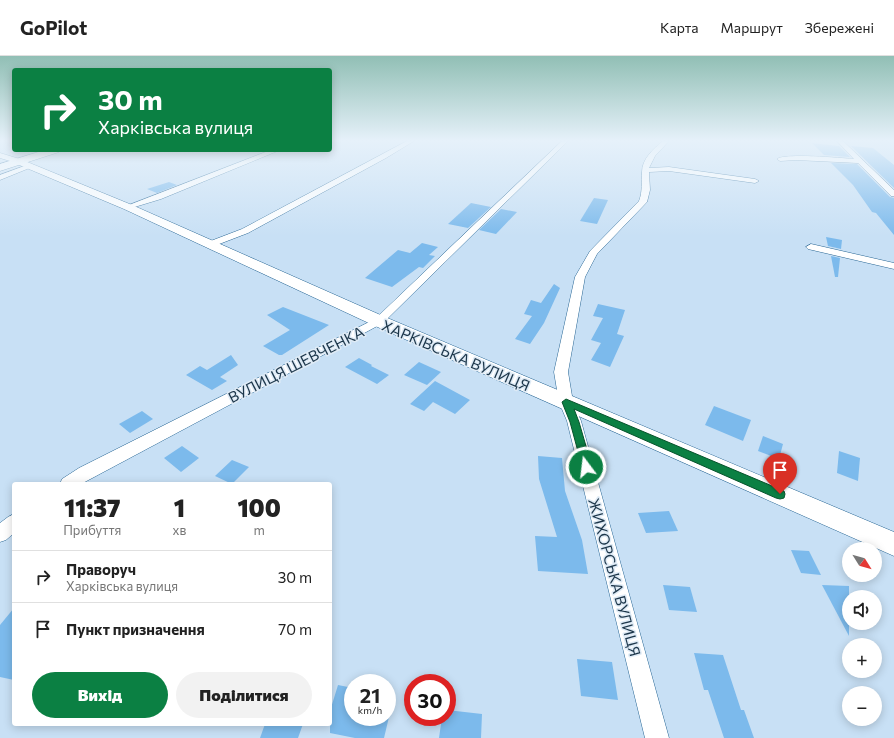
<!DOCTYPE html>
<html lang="uk">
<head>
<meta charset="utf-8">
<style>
	:root { --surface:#fff; --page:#f2f2f2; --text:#222; --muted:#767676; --line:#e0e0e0; --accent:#0b8043 }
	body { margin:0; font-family:Commissioner,sans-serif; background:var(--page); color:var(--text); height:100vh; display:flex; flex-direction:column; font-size:15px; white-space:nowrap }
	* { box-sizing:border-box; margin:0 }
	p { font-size:13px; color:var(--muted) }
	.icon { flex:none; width:22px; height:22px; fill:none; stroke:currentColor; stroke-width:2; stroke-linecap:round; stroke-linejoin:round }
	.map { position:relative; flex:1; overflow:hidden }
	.side { position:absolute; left:12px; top:426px; width:320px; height:244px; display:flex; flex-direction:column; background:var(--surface); border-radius:4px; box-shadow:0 2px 10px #0003 }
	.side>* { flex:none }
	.hud { position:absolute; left:12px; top:12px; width:320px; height:84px; border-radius:4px; box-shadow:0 2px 10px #0003; background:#0b8043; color:#fff; overflow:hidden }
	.needle { width:26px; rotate:127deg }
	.buttons { position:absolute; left:842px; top:486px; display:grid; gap:8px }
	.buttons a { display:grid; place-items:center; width:40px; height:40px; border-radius:50%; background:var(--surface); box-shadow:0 2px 10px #0003; font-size:20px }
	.speed { position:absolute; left:344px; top:618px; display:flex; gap:8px; font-size:20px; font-weight:700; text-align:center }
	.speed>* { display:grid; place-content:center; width:52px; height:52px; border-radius:50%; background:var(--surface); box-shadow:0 2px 10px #0003; line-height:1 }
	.speed small { font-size:10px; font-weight:400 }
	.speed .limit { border:6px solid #d22; background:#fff; color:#111 }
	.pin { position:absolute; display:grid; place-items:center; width:34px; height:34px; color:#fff; margin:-41px -17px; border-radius:50% 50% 50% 0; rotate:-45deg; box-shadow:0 0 4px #0007 }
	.pin .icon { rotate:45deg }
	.me { position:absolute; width:44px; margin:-22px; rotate:345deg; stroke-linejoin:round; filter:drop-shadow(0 0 3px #0008) }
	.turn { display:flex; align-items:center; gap:14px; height:84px; padding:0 20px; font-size:18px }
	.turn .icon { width:52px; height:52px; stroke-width:2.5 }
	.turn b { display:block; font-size:28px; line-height:34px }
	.eta { display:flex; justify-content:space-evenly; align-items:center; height:68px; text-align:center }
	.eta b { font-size:24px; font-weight:800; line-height:28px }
	.primary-button { display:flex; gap:8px; margin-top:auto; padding:8px 20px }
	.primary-button a { flex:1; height:46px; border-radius:24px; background:var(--accent); color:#fff; font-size:16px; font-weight:800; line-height:46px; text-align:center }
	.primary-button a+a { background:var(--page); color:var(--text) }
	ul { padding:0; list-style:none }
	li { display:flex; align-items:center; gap:12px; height:52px; padding:0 20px; border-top:1px solid var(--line) }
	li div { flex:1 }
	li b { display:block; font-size:15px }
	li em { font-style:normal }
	header { display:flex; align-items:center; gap:24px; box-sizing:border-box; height:56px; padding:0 20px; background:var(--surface); border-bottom:1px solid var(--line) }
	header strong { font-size:19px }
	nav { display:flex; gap:22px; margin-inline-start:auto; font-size:14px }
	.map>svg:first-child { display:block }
	.building { fill:#7cbaec }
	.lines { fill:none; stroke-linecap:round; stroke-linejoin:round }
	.minor-casing { stroke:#286694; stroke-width:1 }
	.tertiary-casing { stroke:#286694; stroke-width:1 }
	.secondary-casing { stroke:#286694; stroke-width:1 }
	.trunk-casing { stroke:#286694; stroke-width:1 }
	.minor { fill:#fff; fill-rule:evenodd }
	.tertiary { fill:#fff; fill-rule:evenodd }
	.secondary { fill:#fff; fill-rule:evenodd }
	.trunk { fill:#fff; fill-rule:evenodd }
	.route { fill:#0b8043; stroke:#07532c }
	.labels { text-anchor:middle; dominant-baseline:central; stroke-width:3; stroke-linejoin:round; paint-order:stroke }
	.street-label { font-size:15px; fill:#1c364a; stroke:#dfebf6 }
</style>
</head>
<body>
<header>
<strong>GoPilot</strong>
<nav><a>Карта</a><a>Маршрут</a><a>Збережені</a></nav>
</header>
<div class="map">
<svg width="894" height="682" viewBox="0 0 894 682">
	<rect width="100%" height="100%" fill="#c8e0f5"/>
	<!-- building -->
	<g class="building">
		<path d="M812,87l27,3 11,11 -26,-2z"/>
		<path d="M851,90l22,2 21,17v23z"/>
		<path d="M831,107l26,1 33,33 4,1v37l-18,-22 -4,-1 -19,-27z"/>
		<path d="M169,126l8,3 -20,8 -10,-4z"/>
		<path d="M594,142l14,2 -11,24 -17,-3z"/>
		<path d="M471,147l20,4 -23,21 -20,-4z"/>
		<path d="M501,153l16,3 -21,22 -17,-4z"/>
		<path d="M826,181l16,3 -1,9 -13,-3z"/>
		<path d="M422,187l16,4 -9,8 6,1 -12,12 -4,-1 -27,20 -27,-9 33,-28 12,3z"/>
		<path d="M831,200l9,2 -2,19h-3z"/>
		<path d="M554,228l6,4 -16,35 -14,21 -15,-5 17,-23 -8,-2 7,-14 10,3z"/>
		<path d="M598,248l27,6 -8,24 7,2 -14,31 -19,-7 10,-17 -10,-3 12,-22 -10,-2z"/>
		<path d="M283,251l46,18 -47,30h-3l-16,-9 27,-16 -23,-15z"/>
		<path d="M231,299l7,10 -18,12 7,4 -15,9 -26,-15 14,-9 7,4z"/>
		<path d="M359,302l13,7 -1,1 18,9 -12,9 -32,-17z"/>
		<path d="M419,306l22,10 -14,13 -23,-10z"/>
		<path d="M435,325l35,19 -15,14 -22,-12 -9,9 -14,-7z"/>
		<path d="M714,350l37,14 -8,21 -38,-16z"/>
		<path d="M142,355l11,8 -23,14 -11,-9z"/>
		<path d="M763,380l20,8 -4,15 -21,-8z"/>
		<path d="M182,390l17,12 -18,14 -17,-14z"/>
		<path d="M839,395l21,7 -2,23 -21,-8z"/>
		<path d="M538,400l24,2 3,33 17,49 6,34 -50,-3 -3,-35 22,1 -18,-58z"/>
		<path d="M232,404l17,7 -17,17 -17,-8z"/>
		<path d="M669,455l9,20 -32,2 -8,-20z"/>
		<path d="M791,494l18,1 12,24 -20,-2z"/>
		<path d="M663,529l27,2 7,25 -28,-2z"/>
		<path d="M822,529l27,1v50z"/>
		<path d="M14,552v72l-14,-3v-52z"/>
		<path d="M694,597l29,2 18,55h3l10,28h-30l-16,-48h-4z"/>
		<path d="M577,603l35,3 6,38 -37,-4z"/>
		<path d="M338,629l15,3v29h36l-5,21h-29l-25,-5v-22z"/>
		<path d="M447,654l35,4 -1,24h-42l3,-21h5z"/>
		<path d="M265,668h38l-5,14h-38z"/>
	</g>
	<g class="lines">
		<defs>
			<g id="minor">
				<path d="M407,85h7l-28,17 -138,75 -34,13h-6l-2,-2 2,-2 34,-13z"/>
				<path d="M562,85h6l-185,182 -302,161h-21l2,-5 17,-11 296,-149z"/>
				<path d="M663,85h6l-14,15 -6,12 20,-1 86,12 4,2 -4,2 -86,-12 -20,1 1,18 -3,12 -50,52 -12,23 -17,95 5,30 8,19 88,317h-24l-78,-317 -8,-19 -5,-30 21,-95 15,-26 49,-50c4,-10 2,-19 3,-29 0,-13 11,-23 21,-31z"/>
				<path d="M837,85h6l51,49v6h-3l-33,-33 -62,-3 -16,1 -3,-2c8,-6 63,-1 77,0z"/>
				<path d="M271,94h9l-119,49 -33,10 -4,-2z"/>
				<path d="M30,108l3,2 -1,1 -32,13v-5z"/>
				<path d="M811,188l83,19v6l-86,-20 -2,-2z"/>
				<path d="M14,458v19l-8,7 -6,2v-19l8,-6z"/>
			</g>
			<path id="tertiary" d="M0,97l23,7 1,2 -4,2 -20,-6z"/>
			<path id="secondary" d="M20,103l112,46 253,112 509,215v24l-521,-231 -249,-116 -107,-45 -2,-2 2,-2z"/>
			<path id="trunk" d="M45,94h15l-1,2 -59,19v-7z"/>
		</defs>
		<!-- minor casing -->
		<use href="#minor" class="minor-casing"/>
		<!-- tertiary casing -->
		<use href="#tertiary" class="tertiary-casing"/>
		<!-- secondary casing -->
		<use href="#secondary" class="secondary-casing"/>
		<!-- trunk casing -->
		<use href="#trunk" class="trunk-casing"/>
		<!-- minor -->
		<use href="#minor" class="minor"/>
		<!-- tertiary -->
		<use href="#tertiary" class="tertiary"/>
		<!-- secondary -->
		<use href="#secondary" class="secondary"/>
		<!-- trunk -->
		<use href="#trunk" class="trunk"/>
	</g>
	<!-- sky -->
	<linearGradient id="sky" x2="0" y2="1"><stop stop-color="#91bfb5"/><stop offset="0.47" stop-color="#e6f1fa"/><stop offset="1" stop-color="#e6f1fa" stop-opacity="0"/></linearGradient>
	<rect width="894" height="180" fill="url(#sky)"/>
	<!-- route -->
	<path class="route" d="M566,343l218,92 1,3 -1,4 -4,1 -4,-1 -202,-89 5,13 13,45 -2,3 -4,1 -3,-1 -13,-48 -8,-20z"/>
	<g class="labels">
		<!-- street labels -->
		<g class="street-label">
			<text transform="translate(456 299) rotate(23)">ХАРКІВСЬКА ВУЛИЦЯ</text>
			<text transform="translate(296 308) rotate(-27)">ВУЛИЦЯ ШЕВЧЕНКА</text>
			<text transform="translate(615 521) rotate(75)">ЖИХОРСЬКА ВУЛИЦЯ</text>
		</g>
	</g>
</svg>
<div class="buttons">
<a><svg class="needle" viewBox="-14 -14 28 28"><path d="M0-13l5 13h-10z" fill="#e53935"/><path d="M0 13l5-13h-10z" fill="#767676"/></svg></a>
<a><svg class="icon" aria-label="sound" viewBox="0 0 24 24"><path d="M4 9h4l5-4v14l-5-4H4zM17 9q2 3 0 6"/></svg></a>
<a>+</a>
<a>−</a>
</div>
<div class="speed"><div>21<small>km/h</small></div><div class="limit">30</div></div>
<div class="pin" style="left:780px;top:438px;background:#d93025"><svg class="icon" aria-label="arrive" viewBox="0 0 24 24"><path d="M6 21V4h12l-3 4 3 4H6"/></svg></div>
<svg class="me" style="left:586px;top:411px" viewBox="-20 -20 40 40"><circle r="17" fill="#0b8043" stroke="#fff" stroke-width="3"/><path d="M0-11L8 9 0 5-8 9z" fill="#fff"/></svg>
<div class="hud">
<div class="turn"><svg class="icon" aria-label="right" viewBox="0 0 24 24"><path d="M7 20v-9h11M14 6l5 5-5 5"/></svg><div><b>30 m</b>Харківська вулиця</div></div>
</div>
<section class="side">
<div class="eta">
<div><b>11:37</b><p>Прибуття</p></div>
<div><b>1</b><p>хв</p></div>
<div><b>100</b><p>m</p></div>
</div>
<ul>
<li><svg class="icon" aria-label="right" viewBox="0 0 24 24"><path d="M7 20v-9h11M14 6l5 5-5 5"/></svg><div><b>Праворуч</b><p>Харківська вулиця</p></div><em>30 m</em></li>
<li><svg class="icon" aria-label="arrive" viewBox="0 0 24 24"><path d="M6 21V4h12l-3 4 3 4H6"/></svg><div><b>Пункт призначення</b></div><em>70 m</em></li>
</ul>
<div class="primary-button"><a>Вихід</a><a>Поділитися</a></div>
</section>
</div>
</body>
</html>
